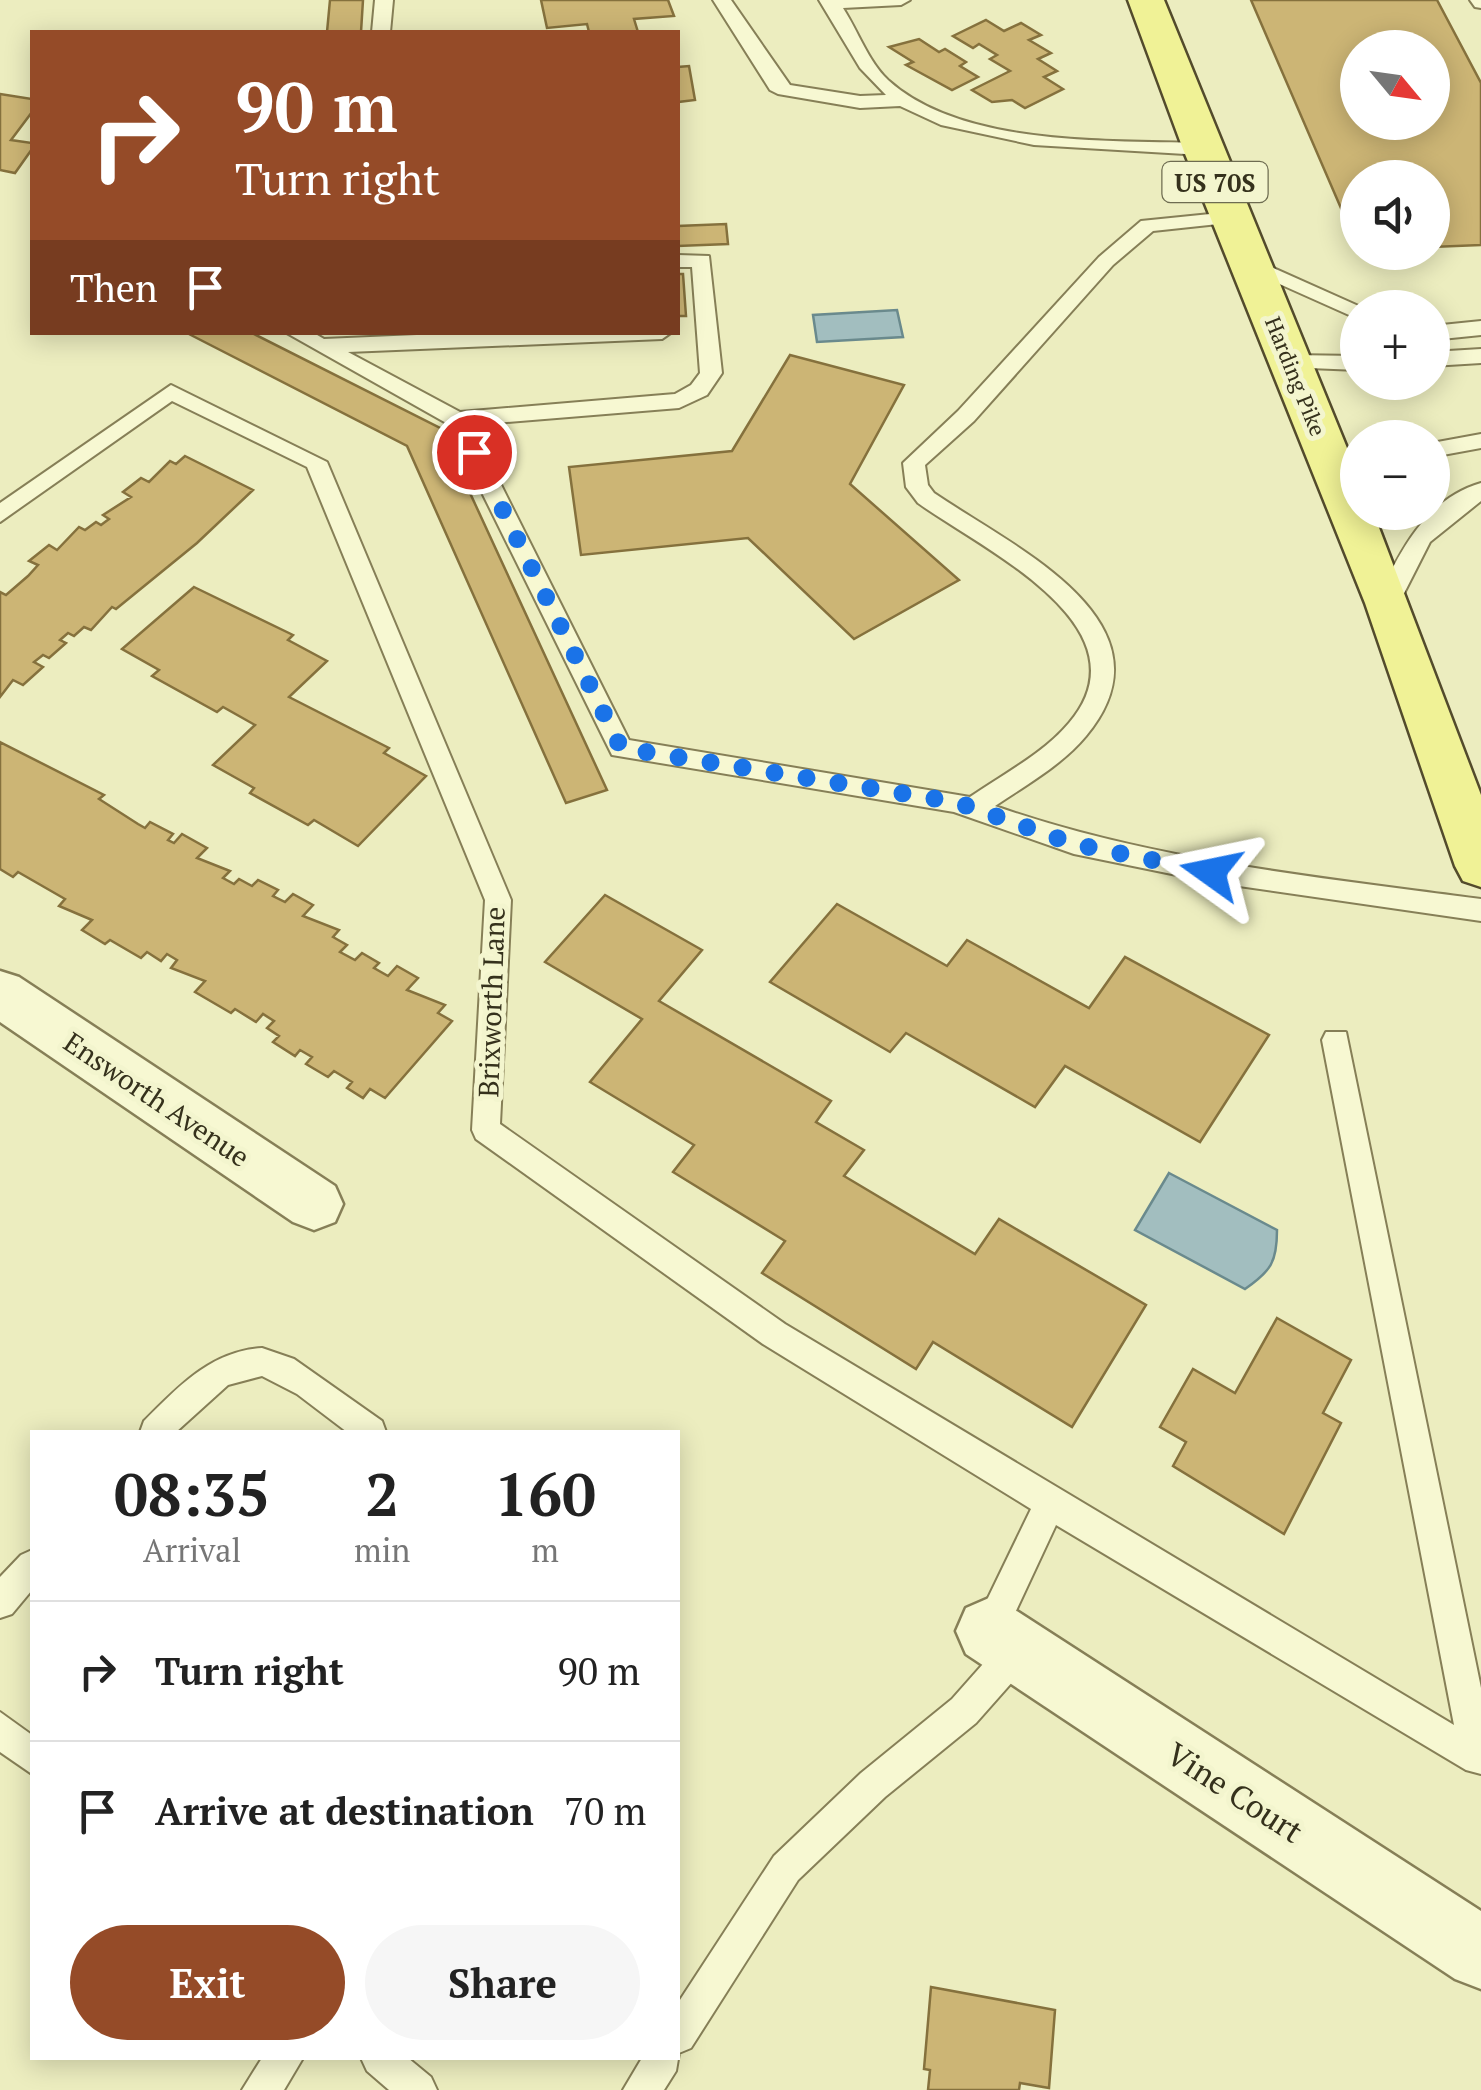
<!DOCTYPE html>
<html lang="en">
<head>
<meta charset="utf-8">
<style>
	:root { --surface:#fff; --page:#f6f6f6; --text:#222; --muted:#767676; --line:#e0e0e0; --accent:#954b28 }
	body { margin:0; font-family:"PT Serif",serif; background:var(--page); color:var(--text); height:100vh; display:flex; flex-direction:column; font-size:38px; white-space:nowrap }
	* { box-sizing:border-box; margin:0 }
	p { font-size:32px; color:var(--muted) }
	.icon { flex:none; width:55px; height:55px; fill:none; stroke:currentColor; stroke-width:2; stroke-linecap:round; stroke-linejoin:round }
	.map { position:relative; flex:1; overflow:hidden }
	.drawer { position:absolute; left:30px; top:1430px; width:650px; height:630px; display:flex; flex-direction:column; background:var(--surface); border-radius:0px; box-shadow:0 5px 25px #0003 }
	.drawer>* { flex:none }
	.top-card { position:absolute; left:30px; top:30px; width:650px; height:305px; border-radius:0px; box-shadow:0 5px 25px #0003; background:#954b28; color:#fff; overflow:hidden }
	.needle { width:65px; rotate:119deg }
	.controls { position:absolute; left:1340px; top:30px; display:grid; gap:20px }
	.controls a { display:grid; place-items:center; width:110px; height:110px; border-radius:50%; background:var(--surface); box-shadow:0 5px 25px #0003; font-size:50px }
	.pin { position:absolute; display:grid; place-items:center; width:85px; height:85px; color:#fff; margin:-42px; border:5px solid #fff; border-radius:50%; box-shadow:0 2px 10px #0007 }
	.me { position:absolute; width:110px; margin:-55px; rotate:282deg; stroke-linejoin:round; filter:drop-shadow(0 0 8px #0008) }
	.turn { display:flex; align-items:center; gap:35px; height:210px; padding:0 40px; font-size:45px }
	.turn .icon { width:130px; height:130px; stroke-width:2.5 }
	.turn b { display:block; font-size:70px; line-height:85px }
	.then { display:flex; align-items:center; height:95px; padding:0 40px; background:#0003; gap:20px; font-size:38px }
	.eta { display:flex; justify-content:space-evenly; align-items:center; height:170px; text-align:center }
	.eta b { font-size:60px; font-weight:600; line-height:70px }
	.cta { display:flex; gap:20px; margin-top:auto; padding:20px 40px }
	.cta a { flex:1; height:115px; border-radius:60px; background:var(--accent); color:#fff; font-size:40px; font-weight:600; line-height:115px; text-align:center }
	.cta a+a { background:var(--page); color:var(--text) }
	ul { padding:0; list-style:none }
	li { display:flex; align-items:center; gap:30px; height:140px; padding:0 40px; border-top:2px solid var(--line) }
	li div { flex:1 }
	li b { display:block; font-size:38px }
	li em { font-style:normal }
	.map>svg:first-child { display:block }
	.water { fill:#a2bebf; stroke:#6a8a8d; stroke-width:2.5 }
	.building { fill:#ccb575; stroke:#85713d; stroke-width:2.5; fill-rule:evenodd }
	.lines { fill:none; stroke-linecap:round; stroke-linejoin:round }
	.lane-casing { stroke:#867f57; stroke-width:4 }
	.street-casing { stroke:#867f57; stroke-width:5 }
	.primary-casing { stroke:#534b2c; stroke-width:5 }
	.lane { fill:#f7f8d2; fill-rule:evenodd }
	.street { fill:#f7f8d2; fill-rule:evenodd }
	.primary { fill:#f0f296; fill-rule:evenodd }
	.route { stroke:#1a73e8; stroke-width:18; stroke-dasharray:0 32.4 }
	.labels { text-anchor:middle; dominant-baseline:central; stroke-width:10; stroke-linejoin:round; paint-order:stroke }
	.far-street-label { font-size:22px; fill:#35311c; stroke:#f3f5ce }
	.shield { fill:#f3f5ce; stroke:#6e6c51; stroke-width:2.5 }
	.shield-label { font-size:25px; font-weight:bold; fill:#35311c }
	.street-label { font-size:28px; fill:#35311c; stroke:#f3f5ce }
	.near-street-label { font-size:32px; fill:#35311c; stroke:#f3f5ce }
</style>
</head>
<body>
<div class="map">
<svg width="1481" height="2090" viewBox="0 0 1481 2090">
	<rect width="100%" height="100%" fill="#ecedbf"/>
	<!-- water -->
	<g class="water">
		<path d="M897,310l6,27 -86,5 -4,-27z"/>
		<path d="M1169,1173l108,57c0,32 -6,41 -32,59l-110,-59z"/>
	</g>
	<!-- building -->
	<g class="building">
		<path d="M330,0h33l-2,32h-34z"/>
		<path d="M541,0h127l6,16 -40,3 4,13h10h-59l-2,-8 -40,4z"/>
		<path d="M1251,0h186l44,83v162l-49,2v-69h-74v62l-5,-4zM1358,48h74v74h-74z"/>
		<path d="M986,20l18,11 17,-8 20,12 -12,5 22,13 -13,6 19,12 -13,6 19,12 -38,19 -13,-8 -20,2 -20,-12 38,-19 -20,-12 7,-4 -18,-11 -6,4 -20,-12z"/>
		<path d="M919,39l20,13 6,-3 21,13 -6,4 18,11 -26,13 -46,-25 7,-3 -24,-15z"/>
		<path d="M689,66l6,34 -17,2v-35z"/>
		<path d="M0,94l32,5v13l-21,28 21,3v6l-17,24 -15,-3z"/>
		<path d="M726,224l2,20 -50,2v-20z"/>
		<path d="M678,274h5l3,42h-8z"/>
		<path d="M185,332h65l190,96 167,362 -41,13 -159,-357z"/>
		<path d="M790,355l114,30 -54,99 109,96 -105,59 -106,-101 -167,17 -12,-88 163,-16z"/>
		<path d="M185,456l68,34 -56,53 -81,66 -4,-2 -21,23 -7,-3 -10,9 -6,-3 -8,7 6,3 -17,15 -6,-3 -9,7 9,5 -20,18 -10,-5 -13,17v-105l6,3 22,-19 10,-11 -9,-4 20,-16 8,5 22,-23 6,3 11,-8 5,3 8,-6 -6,-4 28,-18 -8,-5 18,-14 8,4 21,-21 6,3z"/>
		<path d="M194,587l99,48 -5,5 39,21 -38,36 100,51 -5,5 42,23 -68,70 -44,-26 -6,5 -58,-32 4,-5 -41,-23 42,-40 -32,-18 -6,5 -65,-36 7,-6 -37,-21z"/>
		<path d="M0,742l104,53 -5,4 39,25 7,4 5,-6 23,12 -5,6 6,3 8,-9 25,14 -10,10 33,13 -7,7 11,6 5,-5 13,7 6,-6 20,10 -5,6 12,6 8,-8 20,11 -10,11 36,14 -6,7 14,8 -7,7 15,8 7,-7 17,10 -5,5 14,8 9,-10 21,12 -11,12 38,15 -7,8 14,8 -67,77 -15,-9 -7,9 -16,-10 5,-6 -18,-11 -6,6 -22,-13 6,-7 -12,-7 -5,6 -22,-14 6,-6 -12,-8 7,-7 -11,-7 -7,8 -21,-13 -4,4 -36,-21 10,-11 -34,-13 6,-8 -10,-6 -6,7 -14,-9 -6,6 -31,-18 -5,4 -23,-14 10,-10 -33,-14 6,-7 -47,-27 -5,5 -13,-8z"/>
		<path d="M605,895l97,55 -43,51 172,100 -15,21 48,28 -20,26 131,78 24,-35 147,86 -74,122 -139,-85 -17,27 -154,-96 23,-32 -112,-69 21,-27 -104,-63 52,-63 -97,-57z"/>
		<path d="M837,904l110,62 20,-26 122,68 36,-51 144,78 -69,107 -135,-76 -30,41 -129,-74 -16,19 -120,-70z"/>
		<path d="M1277,1318l74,42 -28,53 18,10 -57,111 -111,-68 13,-24 -26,-15 33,-58 42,24z"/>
		<path d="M931,1987l124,23 -6,78 -29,-5 -1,7h-91l2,-20 -6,-1z"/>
	</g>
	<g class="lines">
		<defs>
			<g id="lane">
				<path d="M375,0h18l-3,32h-18z"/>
				<path d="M713,0h18l59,85 70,11 26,-1 -26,-27 -41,-68h91l-9,5 -58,3c15,23 25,53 45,72 74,67 220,60 314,63l10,6 -10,6 -168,-10 -93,-20 -41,-19 -40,2 -82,-14 -8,-4z"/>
				<path d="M1470,0h11v8l-6,-1z"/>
				<path d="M1230,212l7,2v8l-84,9 -40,34 -139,156 -49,44 3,20 6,8c77,53 247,129 152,243 -24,29 -60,49 -91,70 157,55 322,71 486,93v22l-270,-39 -137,-28 -120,-42 -342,-57 -164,-331 -163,-92h27l12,7 162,-7h186l-10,7 -314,13 112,60 215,-18 16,-9 9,-12 -8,-106h-14v-12l31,1 13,117 -15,22 -28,13 -208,17 158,315 341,57c33,-23 73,-43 99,-74 82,-96 -87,-174 -151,-220l-12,-16 -3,-24 55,-52 141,-154 42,-36z"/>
				<path d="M1251,258l112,50h-5v11l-114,-51 -3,-4z"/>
				<path d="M1481,321v14l-49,5v-14z"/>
				<path d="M1481,349v14l-49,3v-14z"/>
				<path d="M1292,355l66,1v14l-73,-3v-10z"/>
				<path d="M171,385l156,77 184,438 -11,224 285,200 669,401 -132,-685 4,-8h20l135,656v86l-15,-4 -410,-245 -55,118 -12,5 -12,-5 -5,-12 59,-122 -268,-165 -287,-205 -4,-9 13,-230 -178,-433 -135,-66 -172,121v-19z"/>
				<path d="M1481,434v14l-49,9v-14z"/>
				<path d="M1481,483v18l-51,41 -34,67h-16l-4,-6c22,-49 49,-104 105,-120z"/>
				<path d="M262,1348l32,11 88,62 4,11h-39l-50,-38 -35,-18 -34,9 -52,47h-36l4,-11c34,-34 67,-70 118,-73z"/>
				<path d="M32,1550v40l-20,24 -12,4v-41l21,-22z"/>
				<path d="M1018,1633l12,5 5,12 -5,12 -54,61 -91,74 -87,83 -107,168 -12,5 -3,18 -12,19h-41l19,-32h36v-55l96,-147 87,-83 91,-74 54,-61z"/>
				<path d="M0,1712l32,23v39l-32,-22z"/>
				<path d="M262,2058h41l-19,32h-42z"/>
				<path d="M361,2058h47l23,19 6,13h-48l-22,-19z"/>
			</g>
			<g id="street">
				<path d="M0,971l19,6 316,209 8,18 -8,18 -21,8 -21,-8 -293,-200z"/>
				<path d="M989,1598l23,10 469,303v78l-26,-10 -489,-325 -10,-23 10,-23z"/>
			</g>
			<path id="primary" d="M1128,0h36l194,475v37h15l108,283v92l-18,-6 -8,-15 -90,-263 -182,-454z"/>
		</defs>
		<!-- lane casing -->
		<use href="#lane" class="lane-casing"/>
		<!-- street casing -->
		<use href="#street" class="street-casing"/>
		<!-- primary casing -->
		<use href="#primary" class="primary-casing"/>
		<!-- lane -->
		<use href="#lane" class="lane"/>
		<!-- street -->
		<use href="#street" class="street"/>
		<!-- primary -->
		<use href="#primary" class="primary"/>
	</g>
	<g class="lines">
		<!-- route -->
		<path class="route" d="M474,452l147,296 335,54 118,42 137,28"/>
	</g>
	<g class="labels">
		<!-- far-street labels -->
		<g class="far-street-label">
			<text transform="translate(1296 376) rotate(68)">Harding Pike</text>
		</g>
		<!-- shield labels -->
		<rect class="shield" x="1162.5" y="162" width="105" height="40" rx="8"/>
		<g class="shield-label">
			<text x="1215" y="182">US 70S</text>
		</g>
		<!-- street labels -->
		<g class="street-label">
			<text transform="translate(491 1002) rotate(-88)">Brixworth Lane</text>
			<text transform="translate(157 1099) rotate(34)">Ensworth Avenue</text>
		</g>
		<!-- near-street labels -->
		<g class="near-street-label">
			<text transform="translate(1235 1792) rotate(33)">Vine Court</text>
		</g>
	</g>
</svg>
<div class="controls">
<a><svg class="needle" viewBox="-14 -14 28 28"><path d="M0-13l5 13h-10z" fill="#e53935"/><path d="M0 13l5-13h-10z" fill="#767676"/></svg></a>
<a><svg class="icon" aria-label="sound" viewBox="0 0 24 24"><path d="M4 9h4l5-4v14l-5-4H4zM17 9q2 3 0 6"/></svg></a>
<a>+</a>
<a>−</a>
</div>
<div class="pin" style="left:474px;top:452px;background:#d93025"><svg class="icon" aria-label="arrive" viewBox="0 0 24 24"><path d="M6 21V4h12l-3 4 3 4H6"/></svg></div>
<svg class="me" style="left:1211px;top:872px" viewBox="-20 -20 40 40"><path d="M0-17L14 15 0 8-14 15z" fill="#1a73e8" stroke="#fff" stroke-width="4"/></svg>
<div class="top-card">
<div class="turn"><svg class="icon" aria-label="right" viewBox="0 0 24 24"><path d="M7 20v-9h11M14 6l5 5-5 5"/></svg><div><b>90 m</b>Turn right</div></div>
<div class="then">Then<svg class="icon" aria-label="arrive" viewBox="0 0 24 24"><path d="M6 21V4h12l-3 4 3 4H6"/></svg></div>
</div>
<section class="drawer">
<div class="eta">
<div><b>08:35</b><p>Arrival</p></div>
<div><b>2</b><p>min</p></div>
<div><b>160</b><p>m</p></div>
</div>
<ul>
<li><svg class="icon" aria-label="right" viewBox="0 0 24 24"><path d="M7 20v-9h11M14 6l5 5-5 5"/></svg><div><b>Turn right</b></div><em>90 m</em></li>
<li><svg class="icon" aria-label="arrive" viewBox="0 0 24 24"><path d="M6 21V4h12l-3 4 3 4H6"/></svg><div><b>Arrive at destination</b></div><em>70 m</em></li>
</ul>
<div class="cta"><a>Exit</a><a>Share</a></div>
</section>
</div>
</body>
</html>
